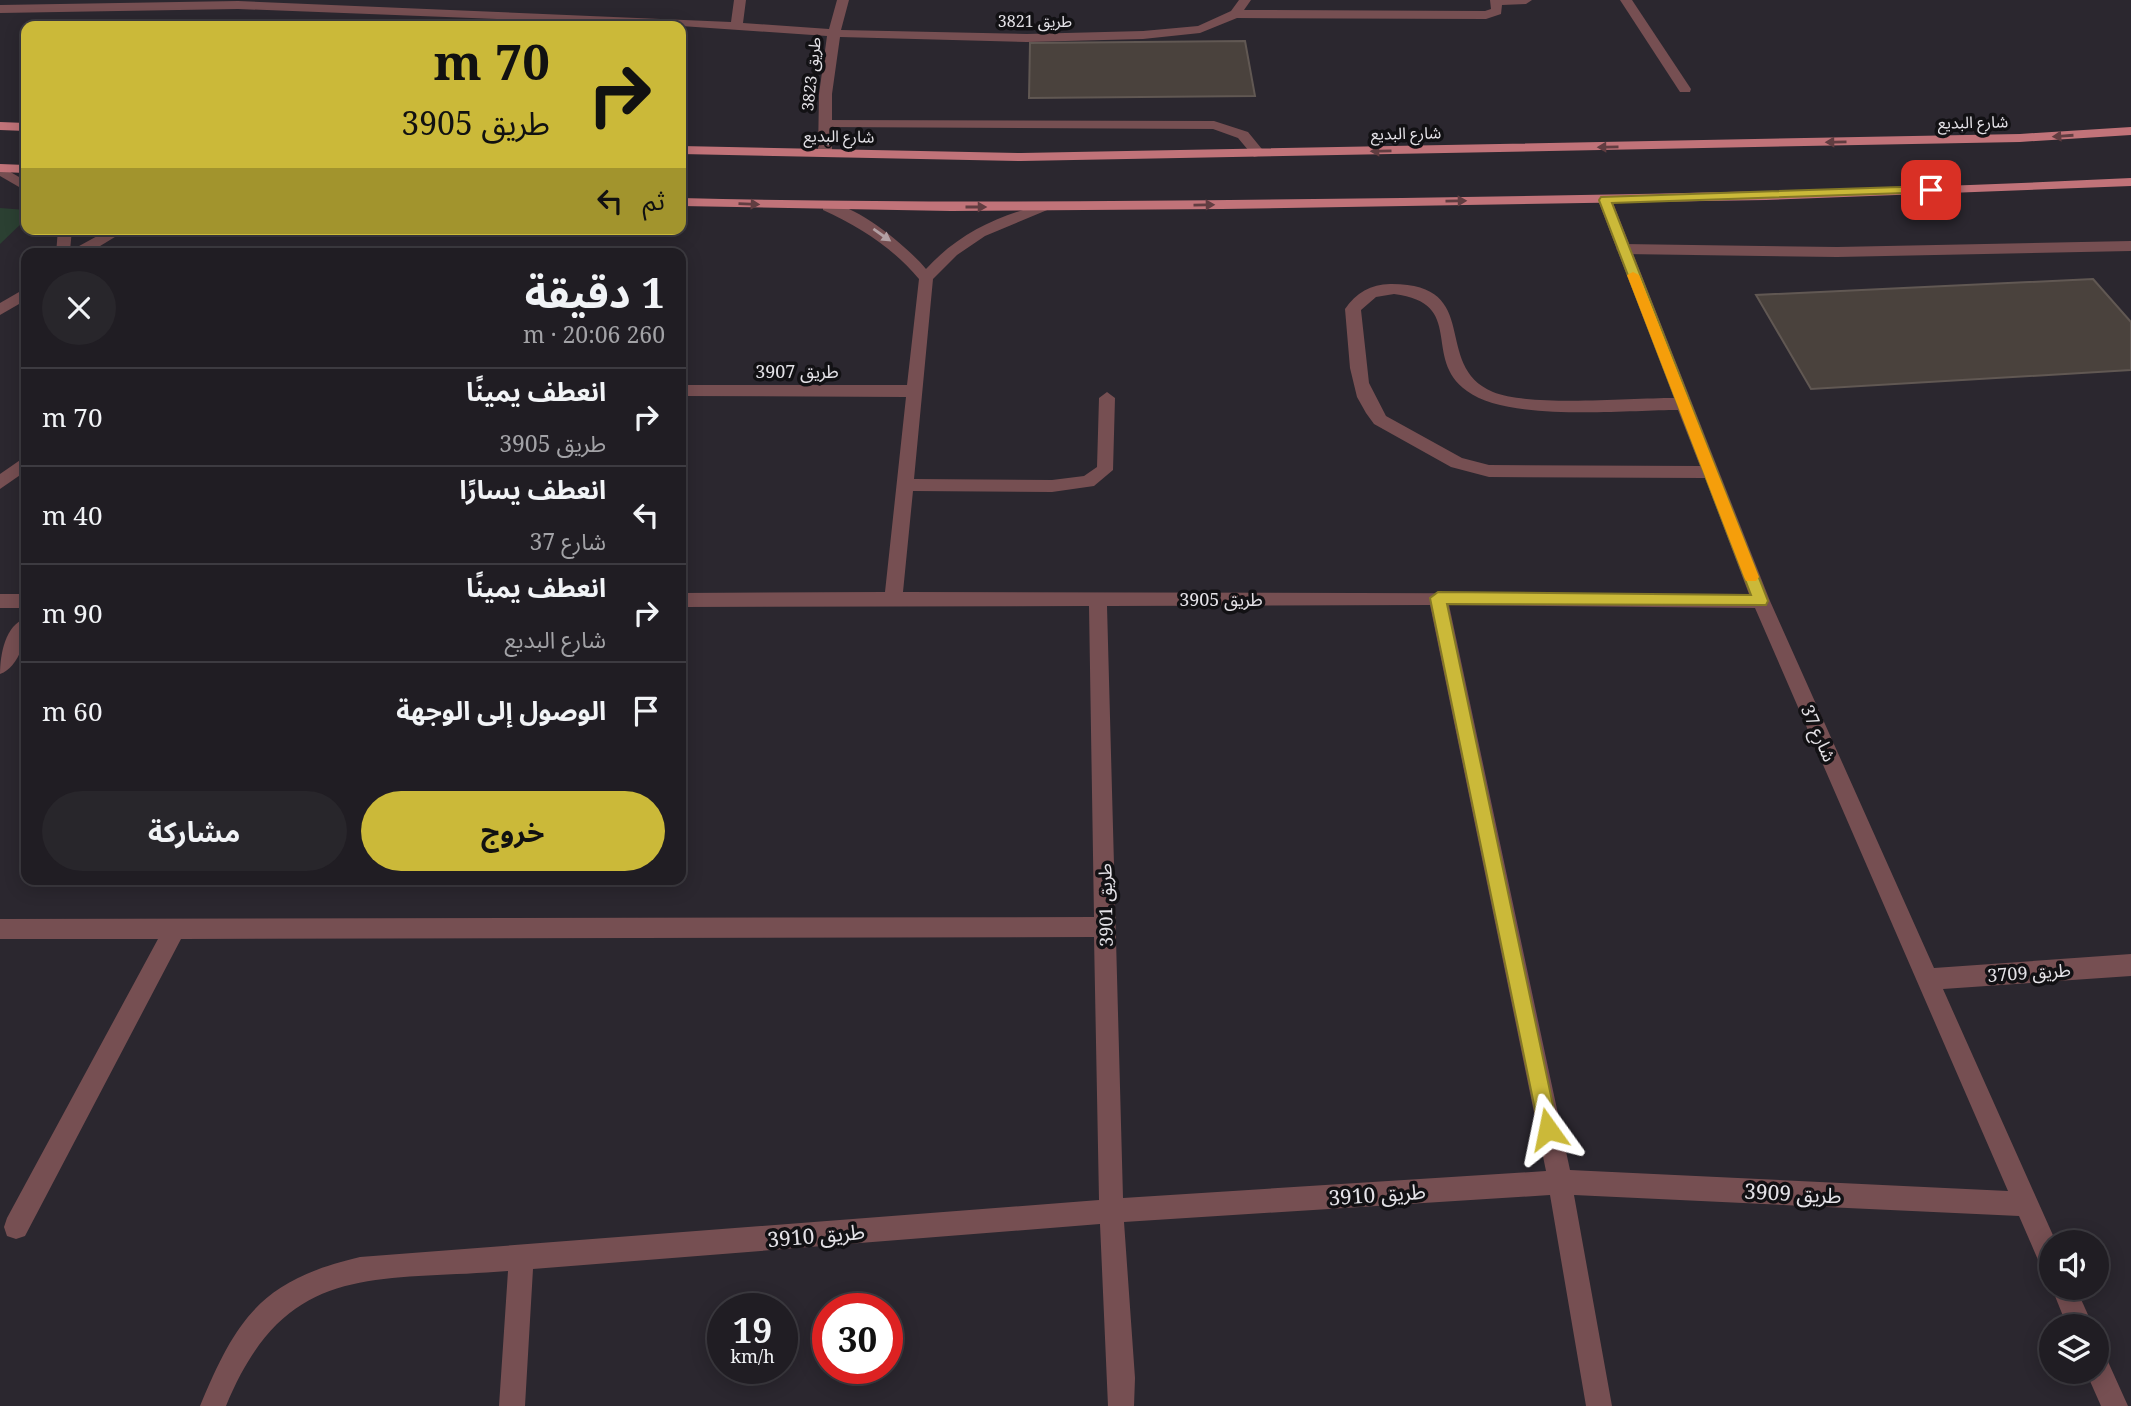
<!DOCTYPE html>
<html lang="ar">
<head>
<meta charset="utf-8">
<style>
	:root { --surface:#201d23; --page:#28262b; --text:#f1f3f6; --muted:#a2a2a6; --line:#3d3b41; --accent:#cbb939 }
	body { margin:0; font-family:"Noto Serif","Noto Sans Arabic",serif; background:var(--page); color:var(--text); direction:rtl; height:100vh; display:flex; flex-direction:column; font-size:26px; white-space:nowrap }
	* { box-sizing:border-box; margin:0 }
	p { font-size:23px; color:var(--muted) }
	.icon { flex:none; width:38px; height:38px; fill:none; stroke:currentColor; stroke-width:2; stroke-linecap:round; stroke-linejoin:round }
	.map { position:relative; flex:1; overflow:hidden; direction:ltr }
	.details { position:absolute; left:21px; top:248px; width:665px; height:637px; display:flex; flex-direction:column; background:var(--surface); border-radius:14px; box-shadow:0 4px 18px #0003,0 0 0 2px var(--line); direction:rtl }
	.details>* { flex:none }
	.guide { position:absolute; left:21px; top:21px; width:665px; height:214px; border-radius:14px; box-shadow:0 4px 18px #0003,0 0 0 2px var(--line); direction:rtl; background:#cbb939; color:#111; overflow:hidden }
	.fabs { position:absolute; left:2039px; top:1230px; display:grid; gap:14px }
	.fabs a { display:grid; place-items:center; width:70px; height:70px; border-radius:50%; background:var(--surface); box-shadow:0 4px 18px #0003,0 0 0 2px var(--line); font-size:35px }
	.speed { position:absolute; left:707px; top:1293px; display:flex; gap:14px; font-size:35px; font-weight:700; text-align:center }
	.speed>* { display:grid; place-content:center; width:91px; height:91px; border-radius:50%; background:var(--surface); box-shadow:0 4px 18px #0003,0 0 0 2px var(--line); line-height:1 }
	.speed small { font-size:18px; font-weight:400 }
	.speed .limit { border:10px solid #d22; background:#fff; color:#111 }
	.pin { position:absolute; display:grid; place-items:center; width:60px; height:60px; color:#fff; margin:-30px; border-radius:14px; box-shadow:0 4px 10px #0006 }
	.me { position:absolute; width:77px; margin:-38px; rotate:348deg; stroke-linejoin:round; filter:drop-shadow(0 0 5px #0008) }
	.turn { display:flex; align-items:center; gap:24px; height:147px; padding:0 21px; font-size:32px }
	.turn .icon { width:91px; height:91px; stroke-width:2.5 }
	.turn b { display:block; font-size:49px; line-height:60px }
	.then { display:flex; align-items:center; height:66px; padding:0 21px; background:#0003; gap:14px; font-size:26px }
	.round { display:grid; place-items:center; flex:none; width:74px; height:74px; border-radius:37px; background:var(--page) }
	.head { display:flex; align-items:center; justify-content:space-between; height:119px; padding:0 21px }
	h1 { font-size:42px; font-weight:700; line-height:52px }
	.button { display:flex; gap:14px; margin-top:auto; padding:14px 21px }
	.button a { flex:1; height:80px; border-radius:42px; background:var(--accent); color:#111; font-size:28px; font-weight:700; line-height:80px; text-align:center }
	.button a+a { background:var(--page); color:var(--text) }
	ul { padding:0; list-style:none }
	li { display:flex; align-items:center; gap:21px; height:98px; padding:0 21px; border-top:2px solid var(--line) }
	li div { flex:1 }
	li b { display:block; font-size:26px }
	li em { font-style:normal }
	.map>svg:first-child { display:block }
	.green { fill:#2b4032 }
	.building { fill:#4a423d; stroke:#615853; stroke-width:2 }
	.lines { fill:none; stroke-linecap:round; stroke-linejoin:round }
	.service { fill:#764f52; fill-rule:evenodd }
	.minor { fill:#764f52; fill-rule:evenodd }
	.primary { fill:#c17379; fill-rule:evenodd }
	.oneway { fill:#613d41 }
	.oneway2 { fill:#b2a0a4 }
	.route { fill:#cbb939; stroke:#847825; stroke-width:2 }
	.slow { fill:#f59e0b }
	.labels { text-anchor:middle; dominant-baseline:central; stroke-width:7; stroke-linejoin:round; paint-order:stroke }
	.far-street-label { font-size:16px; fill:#e4e2e7; stroke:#121114 }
	.street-label { font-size:18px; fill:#e4e2e7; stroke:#121114 }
	.near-street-label { font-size:21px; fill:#e4e2e7; stroke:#121114 }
</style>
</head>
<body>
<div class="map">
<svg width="2131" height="1406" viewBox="0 0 2131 1406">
	<rect width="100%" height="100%" fill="#2b272f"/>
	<!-- green -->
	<path class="green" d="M0,208l26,2v9l-26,25z"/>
	<!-- building -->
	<g class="building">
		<path d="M1245,41l10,55 -226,2 1,-55z"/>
		<path d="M2093,279l38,43v48l-320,19 -55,-94z"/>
	</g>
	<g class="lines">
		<!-- service -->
		<g class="service">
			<path d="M1620,0h12l59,89 -1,3h-10z"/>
			<path d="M819,120l395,1 34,11 18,22 -12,3 -16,-19 -25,-9 -389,-2 -5,-1z"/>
			<path d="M2131,241v10l-294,6 -214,-3 -7,-5 7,-5 214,3z"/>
		</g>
		<!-- minor -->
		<g class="minor">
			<path d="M734,0h12l-3,23 86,6 8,-29h12l-8,30 186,4 116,-3 55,-5 33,-15 8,-11h12l-7,10 241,1 6,-2 -1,-9h42l-6,4 -24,1 -1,9 -15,5 -249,-1 -37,15 -57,6 -116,3 -187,-5 -8,57v59l-7,4 -7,-4 1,-59 8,-58 -146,-10 -443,-17 -238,4v-8l238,-4 493,21z"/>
			<path d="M0,166l26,15v10l-26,-15z"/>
			<path d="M1605,196l7,4 158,401 164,367 197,-14v22l-188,13 113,253h-5v31l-9,-4 -23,-53 -445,-21 38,211h-26l-36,-211 -426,27 11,156 -1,28h-26l-8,-182 -567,45 -8,137h-26l9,-135c-135,11 -222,-11 -282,135h-26c37,-89 62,-126 160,-149l739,-57 -5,-263 -913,2 -156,297 -9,3 -9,-3 -3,-9 3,-9 151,-279h-158v-20l1094,-2 -5,-311 -408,1v-14l204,-1 21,-195 -225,-1v-11h226l12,-106c-27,-32 -59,-52 -96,-69v-6c27,-6 86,44 103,65 33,-36 73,-54 119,-65l7,4 -67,28 -28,19 -24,24 -19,200 138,1 32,-4 13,-9 2,-69 8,-6 8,6 -2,72 -19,16 -42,6 -139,-1 -10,101 846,2 -44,-116 -216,-1 -38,-10 -77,-43 -8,-11 -9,-16 -7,-29 -5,-59c11,-16 26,-25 45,-25 95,-1 40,81 103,108 36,15 137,6 181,6l-76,-198zM1394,294c73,9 27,64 73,97 41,31 159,19 211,19l22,56 -211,-1 -27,-7 -76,-42 -17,-33 -8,-73 15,-13zM1430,605l116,566 -423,27 -16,-592zM1449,605l306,3 253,583 -438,-21z"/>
			<path d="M58,229h14l-2,22 40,-22h18l-41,25h-31z"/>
			<path d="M26,288v12l-26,15v-12z"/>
			<path d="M26,456v15l-26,18v-15z"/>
			<rect x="0" y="594" width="26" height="14"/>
			<path d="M26,618c1,18 -6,49 -26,56 0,-19 5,-49 26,-56z"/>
			<path d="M2051,1286l25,2 17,38h-26z"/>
			<path d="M2096,1351l9,4 23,51h-27l-15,-34h10z"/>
		</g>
		<!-- primary -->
		<g class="primary">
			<path d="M0,122l26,1v8l-26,-1z"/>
			<path d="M2131,127v8l-111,7 -999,19 -340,-7v-8l340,7 999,-19z"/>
			<path d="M0,164l26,1v8l-26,-1z"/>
			<path d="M2131,178v8l-365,14 -544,9 -271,2 -270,-5v-8c241,6 481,3 721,0 243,-4 486,-8 729,-20z"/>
		</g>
	</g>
	<!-- one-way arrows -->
	<defs><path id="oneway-solid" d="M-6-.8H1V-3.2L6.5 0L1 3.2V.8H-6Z" transform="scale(1.75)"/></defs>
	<g class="oneway">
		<use href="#oneway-solid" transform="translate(2063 136) rotate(176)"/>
		<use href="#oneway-solid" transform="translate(1836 142) rotate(179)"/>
		<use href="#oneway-solid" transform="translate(1608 147) rotate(179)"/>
		<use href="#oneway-solid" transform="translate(1381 151) rotate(179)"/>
		<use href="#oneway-solid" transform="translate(1456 201) rotate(-1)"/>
		<use href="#oneway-solid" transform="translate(749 204) rotate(2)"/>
		<use href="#oneway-solid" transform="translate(1204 205) rotate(-1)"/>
		<use href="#oneway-solid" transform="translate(976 207)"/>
	</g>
	<use class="oneway2" href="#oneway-solid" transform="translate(882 235) rotate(35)"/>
	<!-- route -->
	<path class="route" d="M1931,186l6,4 -2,2 -323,11 156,398 -2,4 -319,-1 111,525 -3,7 -7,2 -7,-2 -2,-7 -109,-531 8,-6 313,3 -152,-395 2,-3z"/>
	<!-- slow -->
	<path class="slow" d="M1633,272l6,3 120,302 -3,4h-10l-2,-4 -117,-302z"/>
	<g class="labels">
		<!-- far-street labels -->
		<g class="far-street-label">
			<text x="1035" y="21">طريق 3821</text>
			<text transform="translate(811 74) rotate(-84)">طريق 3823</text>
			<text transform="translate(1973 122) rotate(-1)">شارع البديع</text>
			<text transform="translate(1406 133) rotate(-1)">شارع البديع</text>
			<text transform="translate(839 136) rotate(1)">شارع البديع</text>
		</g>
		<!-- street labels -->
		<g class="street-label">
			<text x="797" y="371">طريق 3907</text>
			<text x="1221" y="599">طريق 3905</text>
			<text transform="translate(1819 733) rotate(66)">شارع 37</text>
			<text transform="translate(1105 905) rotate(-91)">طريق 3901</text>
			<text transform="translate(2029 972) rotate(-4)">طريق 3709</text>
		</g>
		<!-- near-street labels -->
		<g class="near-street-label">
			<text transform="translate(1793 1193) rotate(3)">طريق 3909</text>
			<text transform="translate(1377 1194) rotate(-4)">طريق 3910</text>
			<text transform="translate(816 1235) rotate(-5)">طريق 3910</text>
		</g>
	</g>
</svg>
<div class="fabs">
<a><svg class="icon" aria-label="sound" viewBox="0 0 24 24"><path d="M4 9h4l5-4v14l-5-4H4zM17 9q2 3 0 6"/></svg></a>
<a><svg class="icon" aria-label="layers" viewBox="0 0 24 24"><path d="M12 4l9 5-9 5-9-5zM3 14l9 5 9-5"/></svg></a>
</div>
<div class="speed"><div>19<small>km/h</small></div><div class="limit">30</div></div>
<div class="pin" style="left:1931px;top:190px;background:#d93025"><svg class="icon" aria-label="arrive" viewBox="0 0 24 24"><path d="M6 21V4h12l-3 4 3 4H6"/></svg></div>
<svg class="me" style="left:1548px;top:1129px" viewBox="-20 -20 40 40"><path d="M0-17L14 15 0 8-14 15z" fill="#cbb939" stroke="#fff" stroke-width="4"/></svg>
<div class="guide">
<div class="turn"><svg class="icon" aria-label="right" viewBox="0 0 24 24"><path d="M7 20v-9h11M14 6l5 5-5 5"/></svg><div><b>70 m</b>طريق 3905</div></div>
<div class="then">ثم<svg class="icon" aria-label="left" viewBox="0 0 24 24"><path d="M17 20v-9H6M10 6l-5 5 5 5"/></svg></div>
</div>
<section class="details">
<div class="head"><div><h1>1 دقيقة</h1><p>260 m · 20:06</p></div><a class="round"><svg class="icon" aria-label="close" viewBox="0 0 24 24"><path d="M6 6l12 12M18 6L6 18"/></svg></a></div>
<ul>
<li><svg class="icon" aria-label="right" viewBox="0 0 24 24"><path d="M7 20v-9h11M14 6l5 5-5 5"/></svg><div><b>انعطف يمينًا</b><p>طريق 3905</p></div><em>70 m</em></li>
<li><svg class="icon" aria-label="left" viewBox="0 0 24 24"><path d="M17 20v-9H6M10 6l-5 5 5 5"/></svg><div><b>انعطف يسارًا</b><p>شارع 37</p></div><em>40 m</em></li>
<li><svg class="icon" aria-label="right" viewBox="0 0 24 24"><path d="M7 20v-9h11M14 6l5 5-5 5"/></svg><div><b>انعطف يمينًا</b><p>شارع البديع</p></div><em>90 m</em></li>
<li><svg class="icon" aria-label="arrive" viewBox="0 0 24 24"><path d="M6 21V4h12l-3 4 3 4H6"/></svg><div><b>الوصول إلى الوجهة</b></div><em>60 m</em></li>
</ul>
<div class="button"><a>خروج</a><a>مشاركة</a></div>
</section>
</div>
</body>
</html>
